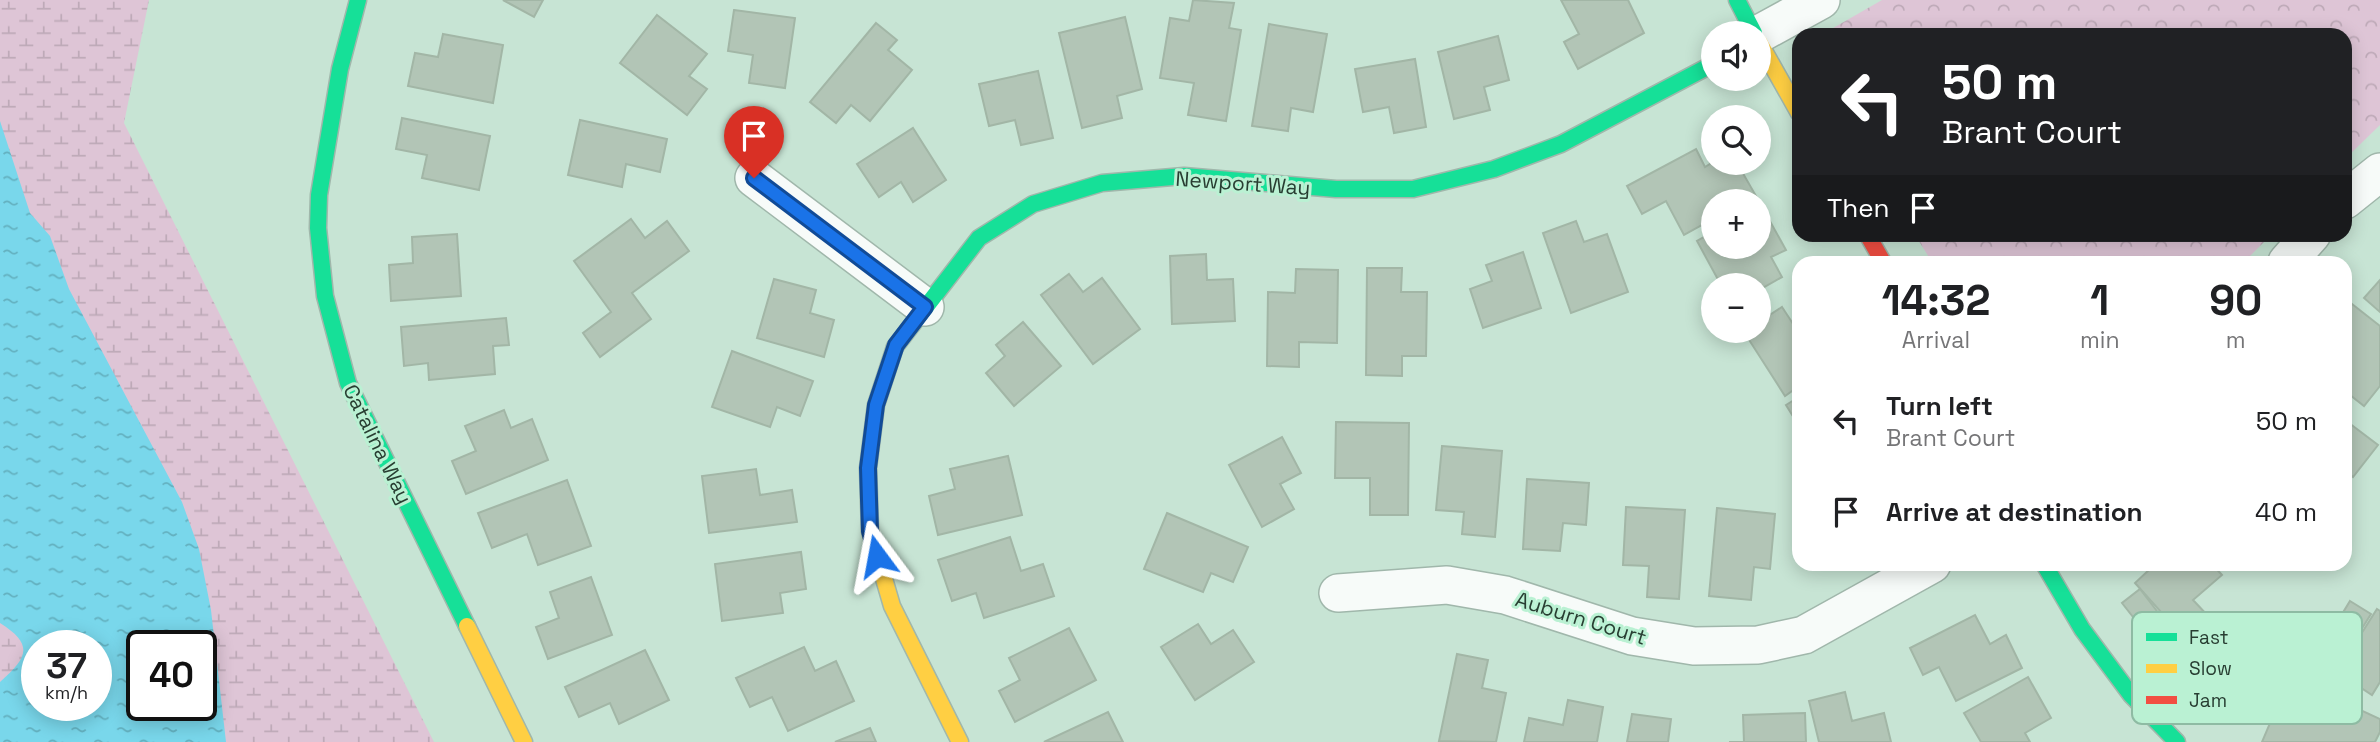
<!DOCTYPE html>
<html lang="en">
<head>
<meta charset="utf-8">
<style>
	:root { --surface:#fff; --page:#f6f6f6; --text:#202124; --muted:#757577 }
	body { margin:0; font-family:"Space Grotesk",sans-serif; background:var(--page); color:var(--text); height:100vh; display:flex; flex-direction:column; font-size:26px; white-space:nowrap }
	* { box-sizing:border-box; margin:0 }
	p { font-size:23px; color:var(--muted) }
	.icon { flex:none; width:38px; height:38px; fill:none; stroke:currentColor; stroke-width:2; stroke-linecap:round; stroke-linejoin:round }
	.map { position:relative; flex:1; overflow:hidden }
	.panel { position:absolute; left:1792px; top:256px; width:560px; height:315px; display:flex; flex-direction:column; background:var(--surface); border-radius:21px; box-shadow:0 4px 18px #0003 }
	.panel>* { flex:none }
	.top-card { position:absolute; left:1792px; top:28px; width:560px; height:214px; border-radius:21px; box-shadow:0 4px 18px #0003; background:#202124; color:#fff; overflow:hidden }
	.tools { position:absolute; left:1701px; top:21px; display:grid; gap:14px }
	.tools a { display:grid; place-items:center; width:70px; height:70px; border-radius:50%; background:var(--surface); box-shadow:0 4px 18px #0003; font-size:35px }
	.speed { position:absolute; left:21px; top:630px; display:flex; gap:14px; font-size:35px; font-weight:700; text-align:center }
	.speed>* { display:grid; place-content:center; width:91px; height:91px; border-radius:50%; background:var(--surface); box-shadow:0 4px 18px #0003; line-height:1 }
	.speed small { font-size:18px; font-weight:400 }
	.speed .limit { border:4px solid #111; border-radius:10px; background:#fff; color:#111 }
	.pin { position:absolute; display:grid; place-items:center; width:60px; height:60px; color:#fff; margin:-72px -30px; border-radius:50% 50% 50% 0; rotate:-45deg; box-shadow:0 0 7px #0007 }
	.pin .icon { rotate:45deg }
	.me { position:absolute; width:77px; margin:-38px; rotate:347deg; stroke-linejoin:round; filter:drop-shadow(0 0 5px #0008) }
	.turn { display:flex; align-items:center; gap:24px; height:147px; padding:0 35px; font-size:32px }
	.turn .icon { width:91px; height:91px; stroke-width:2.5 }
	.turn b { display:block; font-size:49px; line-height:60px }
	.then { display:flex; align-items:center; height:66px; padding:0 35px; background:#0003; gap:14px; font-size:26px }
	.eta { display:flex; justify-content:space-evenly; align-items:center; height:119px; text-align:center }
	.eta b { font-size:42px; font-weight:800; line-height:49px }
	ul { padding:0; list-style:none }
	li { display:flex; align-items:center; gap:21px; height:91px; padding:0 35px }
	li div { flex:1 }
	li b { display:block; font-size:26px }
	li em { font-style:normal }
	.map>svg:first-child { display:block }
	.forest { fill:url(#forest-crowns) }
	.wetland { fill:url(#wetland-marsh); fill-rule:evenodd }
	.water { fill:url(#water-ripples); fill-rule:evenodd }
	.building { fill:#b2c5b6; stroke:#a2b6a6; stroke-width:2 }
	.lines { fill:none; stroke-linecap:round; stroke-linejoin:round }
	.street-casing { stroke:#a0b7ab; stroke-width:40 }
	.fast-casing { stroke:#a0b7ab; stroke-width:19 }
	.slow-casing { stroke:#a0b7ab; stroke-width:19 }
	.jam-casing { stroke:#a0b7ab; stroke-width:19 }
	.street { stroke:#f7fbf9; stroke-width:37 }
	.fast { stroke:#16e098; stroke-width:16 }
	.slow { stroke:#ffcf43; stroke-width:16 }
	.jam { stroke:#f24e42; stroke-width:16 }
	.route-casing { stroke:#114b97; stroke-width:18 }
	.route { stroke:#1a73e8; stroke-width:12 }
	.labels { text-anchor:middle; dominant-baseline:central; stroke-width:6; stroke-linejoin:round; paint-order:stroke }
	.street-label { font-size:21px; fill:#283e32; stroke:#baf1d3 }
	.key { fill:#baf1d3; stroke:#8ebba3; stroke-width:2 }
	.key-label { font-size:19px; fill:#283e32 }
</style>
</head>
<body>
<div class="map">
<svg width="2380" height="742" viewBox="0 0 2380 742">
	<defs>
		<pattern id="forest-crowns" width="20" height="18" patternUnits="userSpaceOnUse" patternTransform="scale(1.75)"><rect width="20" height="18" fill="#dec5d6"/><path d="M2 6a3 3 0 1 1 6 0M12 15a3 3 0 1 1 6 0" fill="none" stroke="#beaab8"/></pattern>
		<pattern id="wetland-marsh" width="20" height="14" patternUnits="userSpaceOnUse" patternTransform="scale(1.75)"><rect width="20" height="14" fill="#dec5d6"/><path d="M1 5h8M5 5V1M11 12h8M15 12V8" fill="none" stroke="#beaab8"/></pattern>
		<pattern id="water-ripples" width="26" height="14" patternUnits="userSpaceOnUse" patternTransform="scale(1.75)"><rect width="26" height="14" fill="#79d7eb"/><path d="M2 4q2-2 4 0t4 0M15 11q2-2 4 0t4 0" fill="none" stroke="#63b0bf"/></pattern>
	</defs>
	<rect width="100%" height="100%" fill="#c7e4d4"/>
	<!-- forest -->
	<g class="forest">
		<path d="M1882,0h498v125l-35,34v-124h-524z"/>
		<path d="M1915,235h356l-27,27h-312z"/>
	</g>
	<!-- wetland -->
	<path class="wetland" d="M0,0h149l-25,123 310,619h-434zM37,646h59v59h-59zM142,646h59v59h-59z"/>
	<!-- water -->
	<path class="water" d="M0,121l30,92 20,23 19,53 113,213 17,47 12,61 15,132h-226v-60c27,-24 35,-37 0,-59zM37,646h59v59h-59zM142,646h59v59h-59z"/>
	<!-- building -->
	<g class="building">
		<path d="M503,0h40l-9,17z"/>
		<path d="M1193,0l41,3 -5,25 12,2 -15,91 -38,-6 6,-32 -34,-5 10,-60 19,3z"/>
		<path d="M1561,0h67l16,33 -66,36 -14,-27 15,-8z"/>
		<path d="M734,10l61,8 -10,70 -36,-5 4,-28 -25,-4z"/>
		<path d="M657,15l50,39 -18,22 18,13 -20,26 -67,-52z"/>
		<path d="M1125,17l17,72 -25,7 5,22 -40,10 -23,-95z"/>
		<path d="M876,23l21,17 -9,10 24,20 -42,51 -19,-16 -15,18 -26,-21z"/>
		<path d="M1269,24l58,10 -14,78 -22,-4 -3,23 -36,-5z"/>
		<path d="M443,34l60,11 -10,58 -85,-17 7,-33 23,4z"/>
		<path d="M1498,36l11,44 -25,7 6,23 -36,9 -16,-67z"/>
		<path d="M1415,59l11,68 -32,6 -5,-26 -26,5 -8,-43z"/>
		<path d="M1038,71l15,67 -32,7 -6,-25 -26,6 -10,-42z"/>
		<path d="M402,118l88,18 -11,54 -57,-12 5,-23 -31,-6z"/>
		<path d="M580,120l87,19 -7,33 -34,-8 -4,23 -54,-12z"/>
		<path d="M913,128l33,52 -33,22 -12,-20 -22,15 -22,-33z"/>
		<path d="M1696,149l9,18 8,-5 24,1 19,33 -10,5h-33v18l-29,16 -18,-34 -24,13 -15,-28z"/>
		<path d="M1761,205l25,45 -15,7 11,20 -23,13v-5h-38l-24,-44 16,-9v15h46v-40z"/>
		<path d="M631,219l14,19 22,-17 22,30 -57,42 19,26 -51,38 -17,-24 28,-21 -37,-51z"/>
		<path d="M1576,221l8,21 23,-8 21,58 -57,21 -28,-80z"/>
		<path d="M457,234l4,62 -70,5 -2,-36 24,-2 -1,-26z"/>
		<path d="M1523,252l18,56 -58,20 -13,-39 22,-8 -6,-16z"/>
		<path d="M1206,254l1,26 26,-1 2,42 -63,3 -2,-68z"/>
		<path d="M1367,268h35l-1,24h26l-1,64h-24v20l-36,-1z"/>
		<path d="M1296,269l42,1 -1,73 -38,-1v25l-32,-1 1,-74 27,1z"/>
		<path d="M1069,274l14,18 19,-14 38,51 -47,35 -52,-69z"/>
		<path d="M774,279l42,11 -6,23 24,7 -10,37 -67,-19z"/>
		<path d="M2380,280v32l-16,-14z"/>
		<path d="M2352,304l28,22v60l-16,20 -19,-15v-78z"/>
		<path d="M1782,307l17,26v53l-14,10 -41,-64 15,-1v-9z"/>
		<path d="M506,318l3,27 -16,1 2,28 -66,6 -1,-17 -24,3 -3,-39z"/>
		<path d="M1023,322l38,44 -47,40 -28,-33 19,-17 -9,-11z"/>
		<path d="M732,351l81,30 -13,35 -23,-9 -7,20 -58,-20z"/>
		<path d="M1799,397v29l-13,-21z"/>
		<path d="M504,410l7,18 21,-9 16,41 -82,34 -14,-33 24,-10 -11,-25z"/>
		<path d="M2345,420l33,25 -25,32 -8,-7z"/>
		<path d="M1336,422l73,1 -1,92h-38v-37h-35z"/>
		<path d="M1282,437l19,36 -21,11 14,25 -32,18 -33,-62z"/>
		<path d="M1442,446l60,5 -7,86 -33,-3 2,-22 -28,-2z"/>
		<path d="M1008,456l14,59 -84,20 -9,-39 26,-7 -5,-20z"/>
		<path d="M756,469l4,26 32,-5 5,32 -88,11 -7,-57z"/>
		<path d="M1527,479l62,4 -3,42 -23,-2 -3,28 -37,-2z"/>
		<path d="M567,480l24,66 -53,19 -11,-31 -35,14 -14,-35z"/>
		<path d="M1626,507l59,3 -6,89 -32,-2 2,-31 -26,-1z"/>
		<path d="M1717,508l58,6 -5,55 -16,-2 -3,33 -42,-4z"/>
		<path d="M1167,513l81,34 -15,35 -22,-9 -8,19 -59,-23z"/>
		<path d="M1010,537l11,34 22,-7 11,32 -70,22 -8,-25 -24,8 -14,-41z"/>
		<path d="M801,552l5,37 -26,4 3,20 -61,8 -7,-57z"/>
		<path d="M2145,564h67l10,11 -29,25 17,18 -24,22 -51,-57 15,-14z"/>
		<path d="M591,577l21,58 -64,24 -12,-32 23,-9 -9,-26z"/>
		<path d="M2140,589l33,43 -18,13 -33,-42z"/>
		<path d="M2350,601l21,13 -20,32 -21,-12z"/>
		<path d="M2377,609l3,2v71l-8,13 -35,-23z"/>
		<path d="M1975,615l15,29 16,-9 16,33 -66,33 -17,-34 -16,8 -13,-27z"/>
		<path d="M1198,624l13,20 22,-14 21,32 -59,38 -34,-53z"/>
		<path d="M1069,628l27,52 -81,42 -16,-31 21,-11 -11,-22z"/>
		<path d="M804,647l11,24 21,-10 18,40 -66,30 -16,-34 -22,10 -14,-29z"/>
		<path d="M645,650l24,50 -50,24 -9,-21 -31,14 -14,-30z"/>
		<path d="M1457,654l31,6 -6,28 24,5 -10,49 -57,-1z"/>
		<path d="M2028,677l23,41 -26,15 5,9h-49l-17,-29z"/>
		<path d="M2315,689l65,30v13l-5,10h-113l14,-33 25,11z"/>
		<path d="M1845,692l7,29 32,-8 7,29h-72l-10,-41z"/>
		<path d="M1568,700l35,7 -6,35h-73l5,-24 34,7z"/>
		<path d="M1108,712l15,30h-79z"/>
		<path d="M1805,713l1,29h-77h15l-1,-27z"/>
		<path d="M1632,714l39,5 -3,23h-41z"/>
		<path d="M870,728l6,14h-41z"/>
	</g>
	<g class="lines">
		<defs>
			<g id="street">
				<path d="M1759,34l62,-34"/>
				<path d="M754,178l171,129"/>
				<path d="M2345,200l35,-28"/>
				<path d="M2287,262l25,-28"/>
				<path d="M1338,593l109,-8 58,10 127,41 62,10 64,-1 46,-10 128,-71"/>
			</g>
			<g id="fast">
				<path d="M358,0l-18,69 -21,126 -1,33 7,68 23,87 119,243"/>
				<path d="M1737,0l17,33"/>
				<path d="M895,347l84,-109 54,-34 69,-21 82,-7 152,13h77l81,-20 67,-25 152,-80"/>
				<path d="M2044,564l38,65 49,66 46,47"/>
			</g>
			<g id="slow">
				<path d="M1759,42l40,71"/>
				<path d="M895,347l-19,58 -8,63 2,63 22,75 68,136"/>
				<path d="M467,626l57,116"/>
			</g>
			<path id="jam" d="M1867,234l16,28"/>
		</defs>
		<!-- street casing -->
		<use href="#street" class="street-casing"/>
		<!-- fast casing -->
		<use href="#fast" class="fast-casing"/>
		<!-- slow casing -->
		<use href="#slow" class="slow-casing"/>
		<!-- jam casing -->
		<use href="#jam" class="jam-casing"/>
		<!-- street -->
		<use href="#street" class="street"/>
		<!-- fast -->
		<use href="#fast" class="fast"/>
		<!-- slow -->
		<use href="#slow" class="slow"/>
		<!-- jam -->
		<use href="#jam" class="jam"/>
	</g>
	<g class="lines">
		<defs>
			<path id="route" d="M754,178l171,129 -29,38 -20,60 -8,63 2,63 7,25"/>
		</defs>
		<!-- route casing -->
		<use href="#route" class="route-casing"/>
		<!-- route -->
		<use href="#route" class="route"/>
	</g>
	<g class="labels">
		<!-- street labels -->
		<g class="street-label">
			<text transform="translate(1243 183) rotate(4)">Newport Way</text>
			<text transform="translate(378 444) rotate(64)">Catalina Way</text>
			<text transform="translate(1581 618) rotate(17)">Auburn Court</text>
		</g>
	</g>
	<!-- legend -->
	<rect x="2132" y="612" width="230" height="112" rx="10" class="key"/>
	<rect x="2146" y="633" width="31" height="8" fill="#16e098"/>
	<rect x="2146" y="664" width="31" height="9" fill="#ffcf43"/>
	<rect x="2146" y="696" width="31" height="8" fill="#f24e42"/>
	<g class="key-label">
		<text x="2189" y="644">Fast</text>
		<text x="2189" y="675">Slow</text>
		<text x="2189" y="707">Jam</text>
	</g>
</svg>
<div class="tools">
<a><svg class="icon" aria-label="sound" viewBox="0 0 24 24"><path d="M4 9h4l5-4v14l-5-4H4zM17 9q2 3 0 6"/></svg></a>
<a><svg class="icon" aria-label="search" viewBox="0 0 24 24"><circle cx="10" cy="10" r="6"/><path d="M15 15l6 6"/></svg></a>
<a>+</a>
<a>−</a>
</div>
<div class="speed"><div>37<small>km/h</small></div><div class="limit">40</div></div>
<div class="pin" style="left:754px;top:178px;background:#d93025"><svg class="icon" aria-label="arrive" viewBox="0 0 24 24"><path d="M6 21V4h12l-3 4 3 4H6"/></svg></div>
<svg class="me" style="left:877px;top:556px" viewBox="-20 -20 40 40"><path d="M0-17L14 15 0 8-14 15z" fill="#1a73e8" stroke="#fff" stroke-width="4"/></svg>
<div class="top-card">
<div class="turn"><svg class="icon" aria-label="left" viewBox="0 0 24 24"><path d="M17 20v-9H6M10 6l-5 5 5 5"/></svg><div><b>50 m</b>Brant Court</div></div>
<div class="then">Then<svg class="icon" aria-label="arrive" viewBox="0 0 24 24"><path d="M6 21V4h12l-3 4 3 4H6"/></svg></div>
</div>
<section class="panel">
<div class="eta">
<div><b>14:32</b><p>Arrival</p></div>
<div><b>1</b><p>min</p></div>
<div><b>90</b><p>m</p></div>
</div>
<ul>
<li><svg class="icon" aria-label="left" viewBox="0 0 24 24"><path d="M17 20v-9H6M10 6l-5 5 5 5"/></svg><div><b>Turn left</b><p>Brant Court</p></div><em>50 m</em></li>
<li><svg class="icon" aria-label="arrive" viewBox="0 0 24 24"><path d="M6 21V4h12l-3 4 3 4H6"/></svg><div><b>Arrive at destination</b></div><em>40 m</em></li>
</ul>
</section>
</div>
</body>
</html>
